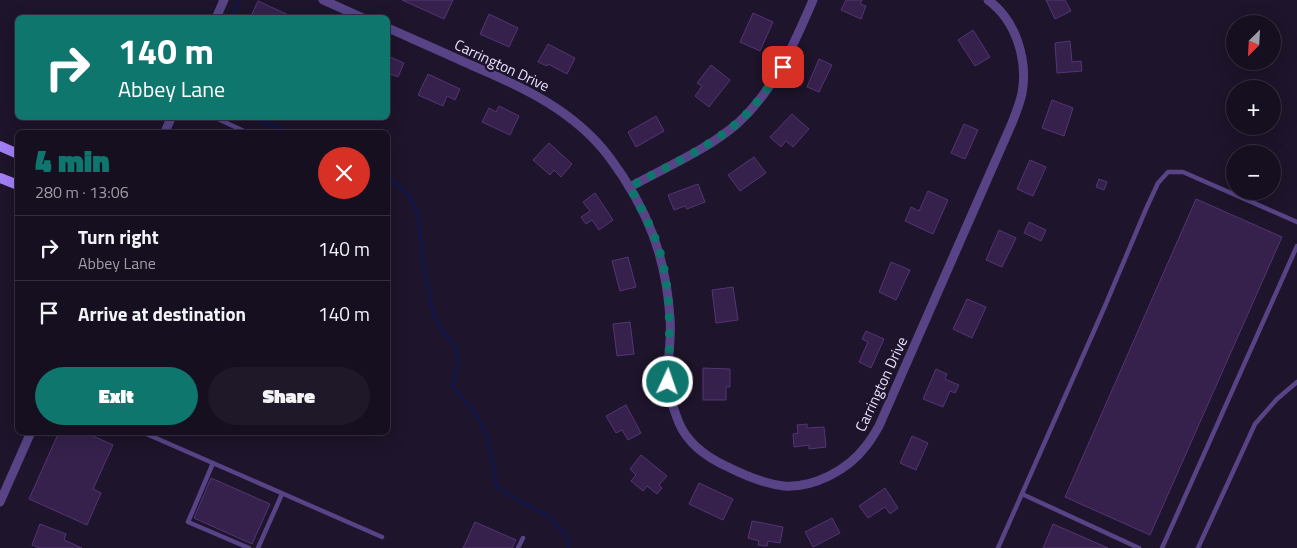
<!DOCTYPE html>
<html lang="en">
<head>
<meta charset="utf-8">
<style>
	:root { --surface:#160f20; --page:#1f1829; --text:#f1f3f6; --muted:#9e9ca5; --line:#352f3e; --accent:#0f766e }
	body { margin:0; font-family:"Titillium Web",sans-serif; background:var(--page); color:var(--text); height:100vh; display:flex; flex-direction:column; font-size:19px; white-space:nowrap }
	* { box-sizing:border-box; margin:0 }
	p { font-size:16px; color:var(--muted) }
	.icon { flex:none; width:28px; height:28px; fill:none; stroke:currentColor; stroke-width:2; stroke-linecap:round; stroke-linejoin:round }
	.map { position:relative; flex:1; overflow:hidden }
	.sheet { position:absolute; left:15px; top:130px; width:375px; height:305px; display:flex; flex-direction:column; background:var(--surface); border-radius:8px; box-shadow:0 5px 20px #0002,0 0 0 1px var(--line) }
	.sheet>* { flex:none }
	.banner { position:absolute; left:15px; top:15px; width:375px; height:105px; border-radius:8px; box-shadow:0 5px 20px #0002,0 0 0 1px var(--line); background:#0f766e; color:#fff; overflow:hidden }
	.needle { width:32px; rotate:204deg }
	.fabs { position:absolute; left:1226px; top:15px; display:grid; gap:10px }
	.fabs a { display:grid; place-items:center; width:55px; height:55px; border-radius:50%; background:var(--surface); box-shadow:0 5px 20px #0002,0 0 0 1px var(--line); font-size:25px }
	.pin { position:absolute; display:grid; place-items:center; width:42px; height:42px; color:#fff; margin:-21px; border-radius:10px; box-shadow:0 2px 8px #0006 }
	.me { position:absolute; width:55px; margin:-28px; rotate:3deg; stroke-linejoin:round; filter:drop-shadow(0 0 4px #0008) }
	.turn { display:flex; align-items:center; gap:18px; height:105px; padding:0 20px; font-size:22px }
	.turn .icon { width:65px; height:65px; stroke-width:2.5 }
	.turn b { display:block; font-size:35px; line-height:42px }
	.round { display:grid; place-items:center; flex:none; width:52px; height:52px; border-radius:26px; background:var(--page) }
	.head { display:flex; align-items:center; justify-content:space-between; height:85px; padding:0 20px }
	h1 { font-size:30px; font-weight:800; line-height:38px; color:var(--accent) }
	.button { display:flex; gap:10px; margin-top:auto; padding:10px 20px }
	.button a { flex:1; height:58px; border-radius:30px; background:var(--accent); color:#fff; font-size:20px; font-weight:800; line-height:58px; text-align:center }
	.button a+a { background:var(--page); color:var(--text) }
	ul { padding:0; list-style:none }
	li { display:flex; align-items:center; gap:15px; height:65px; padding:0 20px; border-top:1px solid var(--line) }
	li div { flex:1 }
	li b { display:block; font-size:19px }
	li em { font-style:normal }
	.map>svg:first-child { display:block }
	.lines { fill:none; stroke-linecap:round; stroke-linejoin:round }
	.stream { stroke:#101648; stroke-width:3 }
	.building { fill:#35214b; stroke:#533575 }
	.lane { stroke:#574386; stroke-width:4.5 }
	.street { stroke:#574386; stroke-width:9 }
	.secondary { stroke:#a280f5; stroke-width:10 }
	.route { stroke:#0f766e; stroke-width:9; stroke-dasharray:0 16.2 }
	.labels { text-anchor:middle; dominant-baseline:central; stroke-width:5; stroke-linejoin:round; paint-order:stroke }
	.street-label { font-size:15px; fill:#ebe1fd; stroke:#1e142b }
</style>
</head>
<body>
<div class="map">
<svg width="1297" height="548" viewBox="0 0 1297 548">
	<rect width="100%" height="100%" fill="#1e142b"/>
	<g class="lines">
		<!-- stream -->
		<g class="stream">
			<path d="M231,18l8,-18"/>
			<path d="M254,118l34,14"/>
			<path d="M388,177l21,18 9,18 5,52 11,51 11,18 10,11 3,19 -6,21 25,31 10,20 10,51 26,16 26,13 19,22v10"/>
		</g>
	</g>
	<!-- building -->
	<g class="building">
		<path d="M402,0h51l-9,19z"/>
		<path d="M846,0h16l-2,4 6,2 -5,13 -20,-9z"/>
		<path d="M1046,0h19l6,11 -16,8z"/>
		<path d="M258,1l37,17h-45z"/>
		<path d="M753,13l20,9 -13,29 -20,-9z"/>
		<path d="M489,14l29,14 -9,19 -29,-13z"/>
		<path d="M973,30l17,27 -15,9 -17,-26z"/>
		<path d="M1070,41l2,21 9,-1 1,10 -25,2 -2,-30z"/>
		<path d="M548,44l27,14 -8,16 -19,-10 -1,2 -9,-4z"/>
		<path d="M388,56l16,7 -6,14 -10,-4z"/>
		<path d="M819,59l13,6 -13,27 -12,-5z"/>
		<path d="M711,65l19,15 -21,27 -14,-11 7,-10 -5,-3z"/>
		<path d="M428,74l32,15 -5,11 -8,-4 -4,10 -25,-11z"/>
		<path d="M1052,100l21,8 -9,28 -22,-8z"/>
		<path d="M499,106l20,10 -9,19 -28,-13 7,-14 7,4z"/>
		<path d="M792,114l17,15 -16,18 -7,-6 -5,6 -11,-10z"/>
		<path d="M656,116l8,15 -28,16 -8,-15z"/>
		<path d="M964,124l14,6 -13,29 -14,-6z"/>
		<path d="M549,143l23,21 -11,13 -7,-7 -4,5 -17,-15z"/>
		<path d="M754,157l12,16 -26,18 -12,-16z"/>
		<path d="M1030,160l16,7 -13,29 -16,-7z"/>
		<path d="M1099,179l8,3 -3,8 -8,-3z"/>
		<path d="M698,184l7,18 -18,7 -2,-3 -11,4 -6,-15z"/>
		<path d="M928,191l20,9 -15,34 -28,-13 6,-14 8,4z"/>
		<path d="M595,193l18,27 -14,10 -7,-10 -6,4 -5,-7 9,-6 -7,-9z"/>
		<path d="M1196,199l86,38 -132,298 -85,-38z"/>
		<path d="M1029,222l17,8 -5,11 -17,-8z"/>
		<path d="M999,230l17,8 -14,29 -16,-7z"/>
		<path d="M628,257l8,30 -16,4 -8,-30z"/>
		<path d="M891,262l19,8 -14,30 -17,-8z"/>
		<path d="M733,287l5,33 -22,3 -4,-33z"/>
		<path d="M967,299l19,8 -14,31 -19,-9z"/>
		<path d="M630,322l4,32 -17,2 -4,-32z"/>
		<path d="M866,331l18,8 -13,29 -12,-6 9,-20 -6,-3z"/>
		<path d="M703,368l27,1v18h-4v13h-23z"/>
		<path d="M936,369l11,5 -2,5 14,6 -4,8 -5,-2 -7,16 -20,-8z"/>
		<path d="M626,405l15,28 -13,7 -6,-10 -6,3 -10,-17z"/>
		<path d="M807,424v4l17,-1 2,20 -17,2v-4l-15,2 -1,-13 5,-1 -1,-8z"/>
		<path d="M59,432h25l29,13 -20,44 8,4 -14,32 -58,-26z"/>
		<path d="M912,436l16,7 -12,27 -16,-7z"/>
		<path d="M641,455l26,21 -8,9 3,3 -5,6 -10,-8 -4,5 -12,-10 5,-6 -6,-6z"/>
		<path d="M211,478l59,26 -18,40 -58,-26z"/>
		<path d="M699,483l34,16 -10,21 -34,-16z"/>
		<path d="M885,488l13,20 -8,6 -5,-7 -17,11 -9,-12z"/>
		<path d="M832,518l8,15 -27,14 -8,-15z"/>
		<path d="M752,521l31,6 -3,16 -12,-2 -1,5 -9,-1 1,-4 -11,-3z"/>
		<path d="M475,522l41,18 -4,8h-49z"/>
		<path d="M40,524l26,10 -2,6 18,8h-42l-8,-3z"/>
		<path d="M1053,524l55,24h-65z"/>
	</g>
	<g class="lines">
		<!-- lane -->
		<g class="lane">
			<path d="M216,118l30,14"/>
			<path d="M142,432l240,105"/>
			<path d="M213,463l-25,59 61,26"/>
			<path d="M1022,494l117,54"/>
			<path d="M258,548l24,-54"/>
			<path d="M518,548l5,-10"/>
			<path d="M998,548l107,-242 41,-97 12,-26 10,-11h15l114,50"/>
			<path d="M1162,548l135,-302"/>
			<path d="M1198,548l57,-124 22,-25 20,-17"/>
		</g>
		<!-- street -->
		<g class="street">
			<path d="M323,0l40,18"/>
			<path d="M216,18l8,-18"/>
			<path d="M388,28c27,12 55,24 83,37 52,22 104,46 139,93 37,50 56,98 60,160 2,21 -3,42 -2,63 0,14 6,29 11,42 9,21 29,35 49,44 16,8 37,17 56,19 30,2 64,-16 82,-40 5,-6 9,-13 13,-20l133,-303c4,-10 8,-20 10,-30 6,-33 -6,-73 -34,-93"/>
			<path d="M165,132l6,-14"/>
			<path d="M630,187c36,-20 77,-37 108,-64 37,-34 56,-79 75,-123"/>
			<path d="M0,502l31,-70"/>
		</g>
		<!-- secondary -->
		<g class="secondary">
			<path d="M0,146l18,8"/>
			<path d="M0,178l18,7"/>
		</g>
	</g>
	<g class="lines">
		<!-- route -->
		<path class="route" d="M668,382c2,-44 4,-90 -9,-133 -7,-22 -19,-42 -29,-62 36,-20 75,-37 106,-63 19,-16 33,-38 47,-57"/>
	</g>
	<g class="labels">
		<!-- street labels -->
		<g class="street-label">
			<text transform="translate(502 65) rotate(25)">Carrington Drive</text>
			<text transform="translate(881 384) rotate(-65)">Carrington Drive</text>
		</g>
	</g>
</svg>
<div class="fabs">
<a><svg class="needle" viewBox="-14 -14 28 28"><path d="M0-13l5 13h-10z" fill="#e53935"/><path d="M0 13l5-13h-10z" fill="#9e9ca5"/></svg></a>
<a>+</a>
<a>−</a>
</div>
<div class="pin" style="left:783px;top:67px;background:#d93025"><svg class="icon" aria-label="arrive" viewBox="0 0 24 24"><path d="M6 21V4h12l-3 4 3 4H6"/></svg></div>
<svg class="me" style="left:668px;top:382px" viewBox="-20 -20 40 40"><circle r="17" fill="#0f766e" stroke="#fff" stroke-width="3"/><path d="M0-11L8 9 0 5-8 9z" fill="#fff"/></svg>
<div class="banner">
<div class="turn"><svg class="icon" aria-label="right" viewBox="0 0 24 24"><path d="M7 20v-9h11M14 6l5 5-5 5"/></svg><div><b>140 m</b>Abbey Lane</div></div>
</div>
<section class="sheet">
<div class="head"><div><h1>4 min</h1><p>280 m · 13:06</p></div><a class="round" style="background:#d93025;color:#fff"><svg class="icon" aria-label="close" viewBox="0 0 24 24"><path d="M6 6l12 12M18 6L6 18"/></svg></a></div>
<ul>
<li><svg class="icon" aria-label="right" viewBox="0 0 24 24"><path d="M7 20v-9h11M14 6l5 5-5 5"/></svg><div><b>Turn right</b><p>Abbey Lane</p></div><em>140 m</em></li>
<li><svg class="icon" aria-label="arrive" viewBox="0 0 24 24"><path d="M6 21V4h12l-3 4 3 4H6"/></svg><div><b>Arrive at destination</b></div><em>140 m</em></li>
</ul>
<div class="button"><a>Exit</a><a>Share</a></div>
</section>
</div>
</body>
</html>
